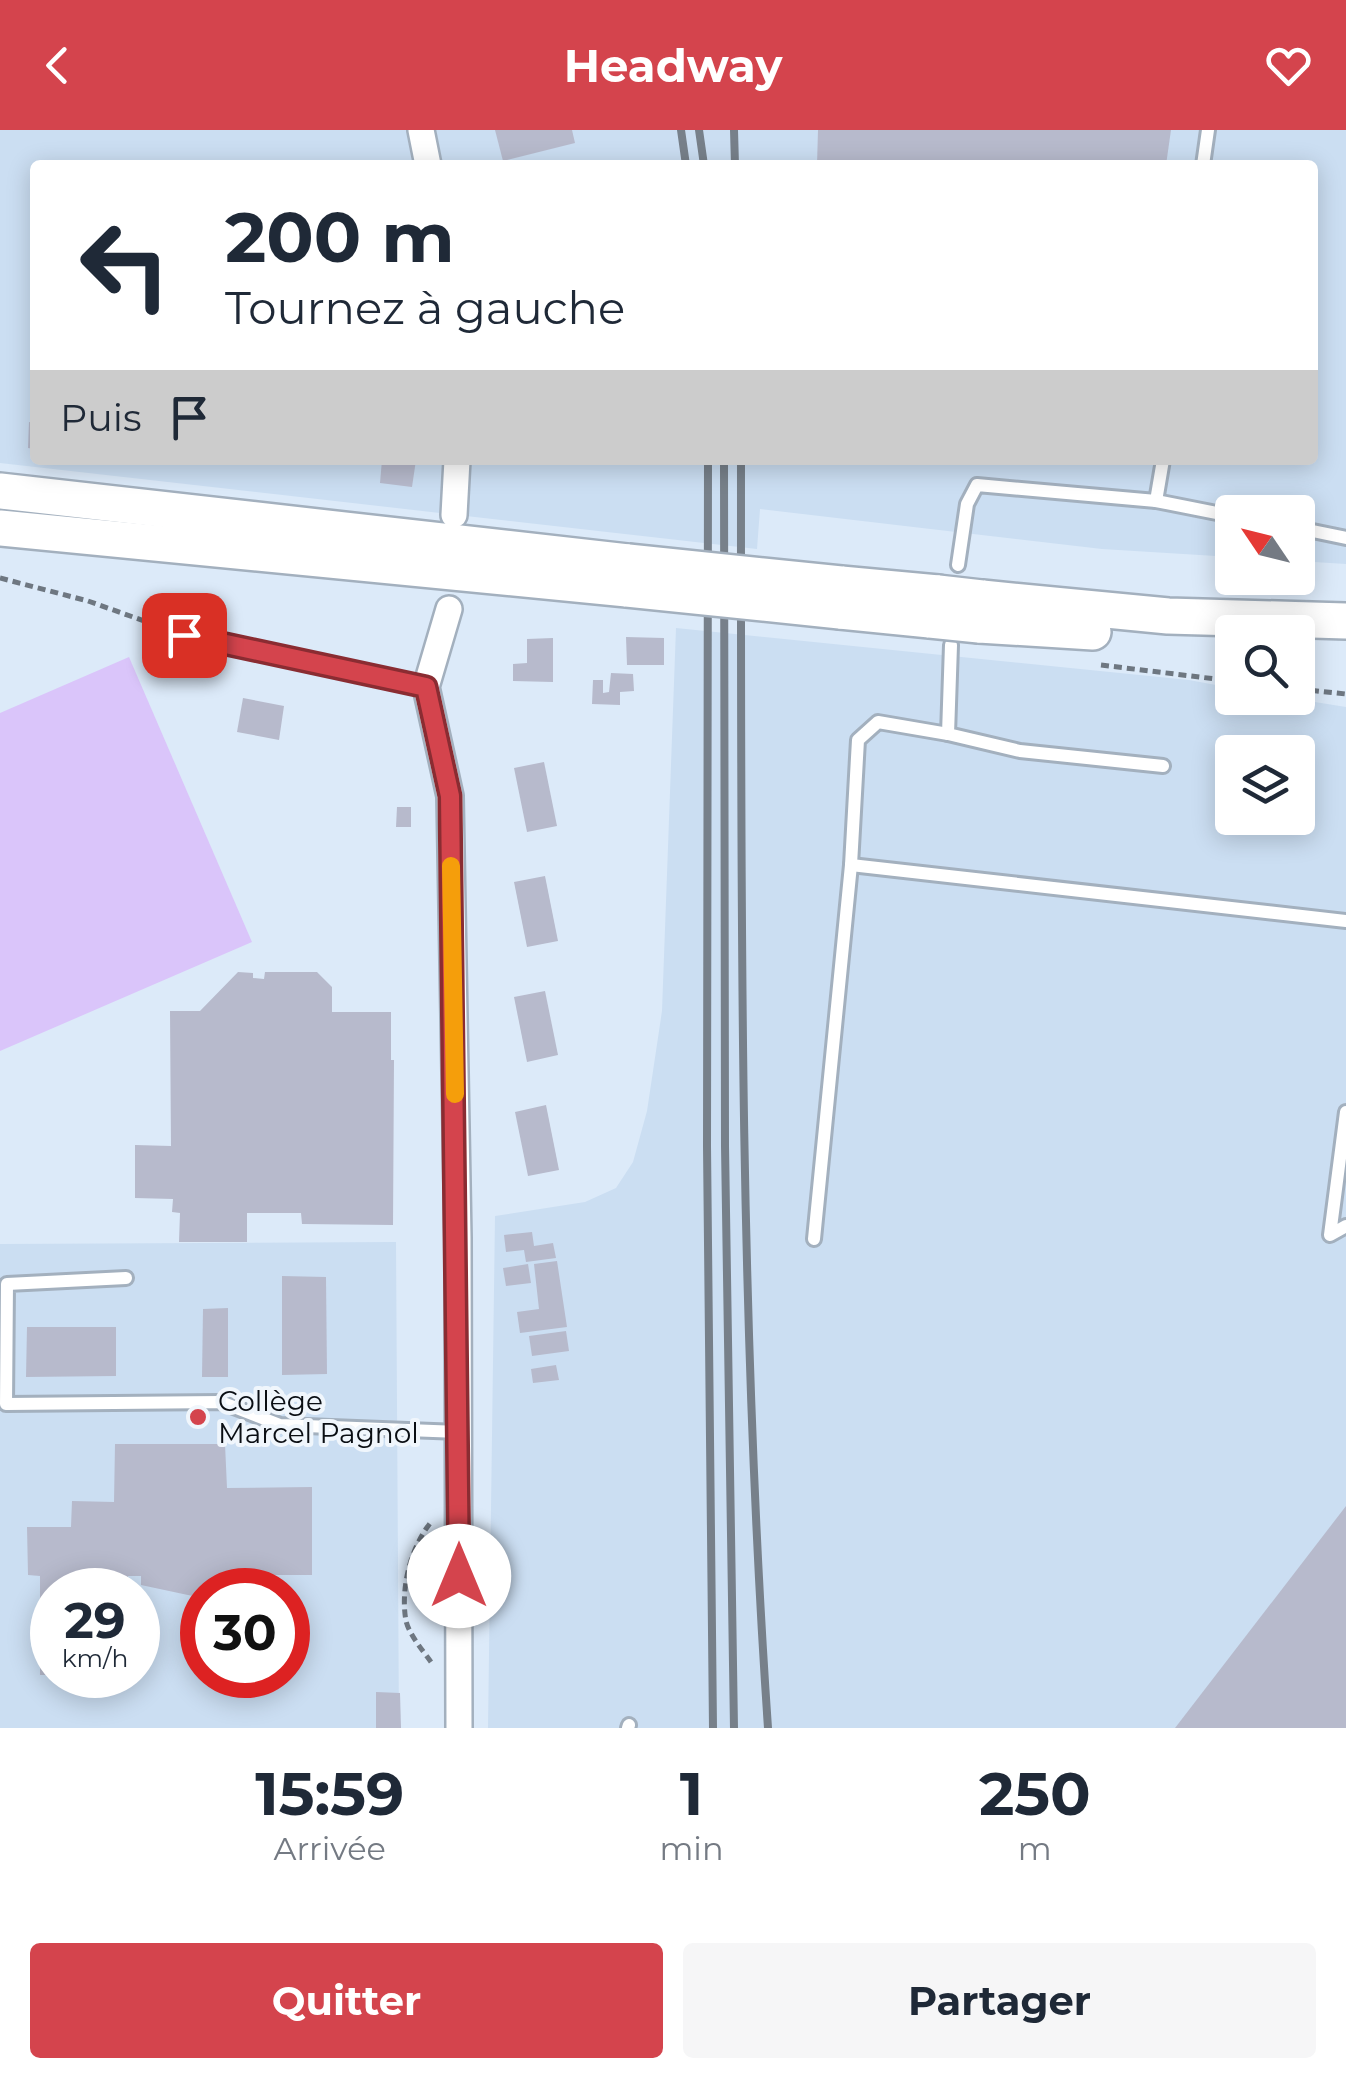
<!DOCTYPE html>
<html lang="fr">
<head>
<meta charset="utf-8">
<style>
	:root { --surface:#fff; --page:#f6f6f7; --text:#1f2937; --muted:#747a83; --accent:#d4444d }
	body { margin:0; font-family:Montserrat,sans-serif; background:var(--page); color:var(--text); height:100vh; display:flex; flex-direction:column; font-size:38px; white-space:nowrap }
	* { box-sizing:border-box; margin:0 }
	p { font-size:32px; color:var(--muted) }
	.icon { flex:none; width:55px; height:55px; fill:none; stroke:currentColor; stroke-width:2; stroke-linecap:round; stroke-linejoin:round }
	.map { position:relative; height:1598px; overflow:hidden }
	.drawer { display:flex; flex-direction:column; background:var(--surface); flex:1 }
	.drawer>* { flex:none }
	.top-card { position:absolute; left:30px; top:30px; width:1288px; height:305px; border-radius:10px; box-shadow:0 5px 25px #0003; background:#fff; color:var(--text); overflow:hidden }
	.needle { width:65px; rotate:305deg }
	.tools { position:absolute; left:1215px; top:365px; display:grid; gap:20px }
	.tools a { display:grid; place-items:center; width:100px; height:100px; border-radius:10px; background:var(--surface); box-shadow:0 5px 25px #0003; font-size:50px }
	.speed { position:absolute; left:30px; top:1438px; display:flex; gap:20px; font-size:50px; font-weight:700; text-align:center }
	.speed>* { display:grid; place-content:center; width:130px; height:130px; border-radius:50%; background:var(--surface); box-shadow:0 5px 25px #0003; line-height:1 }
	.speed small { font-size:25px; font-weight:400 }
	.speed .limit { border:15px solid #d22; background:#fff; color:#111 }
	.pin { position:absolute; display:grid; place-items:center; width:85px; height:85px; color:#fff; margin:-42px; border-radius:20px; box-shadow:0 5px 15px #0006 }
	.me { position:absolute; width:110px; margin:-55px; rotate:0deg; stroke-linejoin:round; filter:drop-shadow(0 0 8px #0008) }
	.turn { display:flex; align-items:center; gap:35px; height:210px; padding:0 30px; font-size:45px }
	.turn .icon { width:130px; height:130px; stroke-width:2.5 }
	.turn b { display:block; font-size:70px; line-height:85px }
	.then { display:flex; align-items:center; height:95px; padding:0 30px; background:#0003; gap:20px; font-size:38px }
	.eta { display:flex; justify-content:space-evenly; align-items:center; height:170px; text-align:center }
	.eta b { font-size:60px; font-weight:700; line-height:70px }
	.primary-button { display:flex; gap:20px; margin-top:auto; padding:20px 30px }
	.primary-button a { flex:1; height:115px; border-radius:10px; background:var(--accent); color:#fff; font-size:40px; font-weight:700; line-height:115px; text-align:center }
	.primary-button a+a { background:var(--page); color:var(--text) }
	header { display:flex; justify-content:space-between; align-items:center; height:130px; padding:0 30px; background:var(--accent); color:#fff; font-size:45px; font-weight:700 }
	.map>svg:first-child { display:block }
	.built { fill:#cbdef2; fill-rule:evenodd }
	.green { fill:#dac5fa }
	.building { fill:#b7bacc }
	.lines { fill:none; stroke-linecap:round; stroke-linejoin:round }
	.lane-casing { stroke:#a3b0be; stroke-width:18 }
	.street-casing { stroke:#a3b0be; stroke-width:30 }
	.secondary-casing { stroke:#a3b0be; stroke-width:40 }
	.path { stroke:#6e7781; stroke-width:5; stroke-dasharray:8 5; stroke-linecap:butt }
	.lane { stroke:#fff; stroke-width:12 }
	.street { stroke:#fff; stroke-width:25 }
	.secondary { stroke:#fff; stroke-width:35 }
	.rail { stroke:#77808a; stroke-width:8 }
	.secondary-bridge-casing { stroke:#a3b0be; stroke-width:40; stroke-linecap:butt }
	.secondary-bridge { stroke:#fff; stroke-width:35 }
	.route-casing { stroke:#8a2c32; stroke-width:25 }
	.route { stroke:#d4444d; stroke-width:18 }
	.slow { stroke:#f59e0b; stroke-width:18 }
	.poi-dot { fill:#d4444d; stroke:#f0f6fc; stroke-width:4 }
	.labels { text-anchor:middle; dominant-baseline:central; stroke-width:8; stroke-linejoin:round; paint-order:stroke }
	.poi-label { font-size:28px; fill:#0a0e13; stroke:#f0f6fc; text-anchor:start }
</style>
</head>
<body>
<header><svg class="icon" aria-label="back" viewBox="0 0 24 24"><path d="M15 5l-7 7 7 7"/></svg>Headway<svg class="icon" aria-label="heart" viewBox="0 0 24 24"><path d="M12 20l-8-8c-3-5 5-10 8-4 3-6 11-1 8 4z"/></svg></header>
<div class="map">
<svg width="1346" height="1598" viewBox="0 0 1346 1598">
	<rect width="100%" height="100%" fill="#dceaf9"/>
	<!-- built -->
	<g class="built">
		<path d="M0,0h1346v434l-48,-3v-49h-66v45l-130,-8 -342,-40 -3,40 -757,-86zM35,35h1277v295h-1277z"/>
		<path d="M676,498l513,52 43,8v10h58l56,9v1021h-858l7,-512 90,-14 31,-14 17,-26 14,-51 15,-100zM1232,622h66v66h-66z"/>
		<path d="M396,1112l3,486h-399v-484zM52,1460h86v85h-86zM202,1460h86v85h-86z"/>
	</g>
	<!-- green -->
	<path class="green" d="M129,527l123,285 -252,109v-338z"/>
	<!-- building -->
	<g class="building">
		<path d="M495,0h77l3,13 -72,18z"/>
		<path d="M818,0h353l-5,35h-349z"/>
		<path d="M29,292l6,1v26l-7,-1z"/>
		<path d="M382,330h34l-4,27 -32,-4z"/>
		<path d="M626,507l38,1v27h-37z"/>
		<path d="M553,508v44l-40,-1v-17l14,-1v-24z"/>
		<path d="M611,543l22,1 1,17 -14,1v13l-28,-1 1,-24h10v13l6,-1z"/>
		<path d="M243,568l41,8 -5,34 -42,-8z"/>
		<path d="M544,632l13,64 -30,6 -13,-64z"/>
		<path d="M397,677h14v20h-15z"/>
		<path d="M545,746l13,65 -31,6 -13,-65z"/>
		<path d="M238,842l15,1v5l11,1 1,-7h52l15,15v25h59v48h3l-1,165 -91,-1 -1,-11h-54v29h-68l1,-29 -8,-1 1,-13 -38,-1v-53l36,1 -1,-135h30z"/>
		<path d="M545,861l13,64 -31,7 -13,-65z"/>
		<path d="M546,975l13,65 -31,6 -13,-64z"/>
		<path d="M532,1102l2,14 19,-3 3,15 -30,4 -2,-12 -18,2 -2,-17z"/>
		<path d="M557,1131l10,66 -47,6 -3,-21 22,-3 -5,-45z"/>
		<path d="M528,1134l3,19 -25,3 -3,-18z"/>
		<path d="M282,1146l44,1 1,97 -45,1z"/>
		<path d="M228,1178v69h-26l1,-68z"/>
		<path d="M27,1197h89v49l-90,1z"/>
		<path d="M566,1201l3,20 -37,5 -3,-20z"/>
		<path d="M556,1235l3,15 -26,3 -2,-14z"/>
		<path d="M115,1314h110l2,44 85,-1v88h-81l-1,15h-28v8l-61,-13v-9h-13v14h-76v85h-12v-99l-12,-1 -1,-48h44l1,-26 42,1z"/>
		<path d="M1346,1376v222h-171z"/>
		<path d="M88,1545h30l-2,14 -28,-1z"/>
		<path d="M376,1562l24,1 1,35h-25z"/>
	</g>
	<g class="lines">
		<defs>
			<g id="lane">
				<path d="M1203,35l5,-35"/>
				<path d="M1156,371l7,-41"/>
				<path d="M1298,398l48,10"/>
				<path d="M958,435l9,-61 10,-19 179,16 76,15"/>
				<path d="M185,505l241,52"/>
				<path d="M951,515l-3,89 72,17 143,15"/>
				<path d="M851,735l495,56"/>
				<path d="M1346,982l-16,123 16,-9"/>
				<path d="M814,1109l37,-374 7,-125 20,-18 70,12"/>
				<path d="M126,1148l-119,6 -1,120 215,-2 59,23 179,7"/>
				<path d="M628,1598l1,-3"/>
			</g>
			<g id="street">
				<path d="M421,0l7,35"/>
				<path d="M454,385l3,-55"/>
				<path d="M449,479l-23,78 24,109 8,442 1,490"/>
			</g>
			<g id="secondary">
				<path d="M0,361l628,71"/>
				<path d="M0,398l627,61"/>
				<path d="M841,454l97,9"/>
				<path d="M982,468l186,18 178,5"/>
				<path d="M840,481l90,9"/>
				<path d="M979,495l114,7"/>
			</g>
		</defs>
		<!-- lane casing -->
		<use href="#lane" class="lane-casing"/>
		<!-- street casing -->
		<use href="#street" class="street-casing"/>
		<!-- secondary casing -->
		<use href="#secondary" class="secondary-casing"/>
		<!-- path -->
		<g class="path">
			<path d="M0,448l88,23 76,27"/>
			<path d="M1101,535l131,16"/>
			<path d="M1298,559l48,5"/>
			<path d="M431,1532c-8,-11 -22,-28 -25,-41 -6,-33 5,-74 25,-99"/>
		</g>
		<!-- lane -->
		<use href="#lane" class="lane"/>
		<!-- street -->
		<use href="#street" class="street"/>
		<!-- secondary -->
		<use href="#secondary" class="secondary"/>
		<!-- rail -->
		<g class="rail">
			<path d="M681,0l5,35"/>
			<path d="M699,0l5,35"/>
			<path d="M734,0l1,35"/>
			<path d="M708,330l-1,686 6,582"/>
			<path d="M724,330l1,686 9,582"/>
			<path d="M741,330c0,423 -2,846 27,1268"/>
		</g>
		<defs>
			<g id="secondary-bridge">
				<path d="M628,432l213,22"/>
				<path d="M627,459l213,22"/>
				<path d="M938,463l44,5"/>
				<path d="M930,490l49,5"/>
			</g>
		</defs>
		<!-- secondary-bridge casing -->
		<use href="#secondary-bridge" class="secondary-bridge-casing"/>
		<!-- secondary-bridge -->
		<use href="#secondary-bridge" class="secondary-bridge"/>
	</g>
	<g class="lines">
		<defs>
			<path id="route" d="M184,505l242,52 24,109 9,780"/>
		</defs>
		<!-- route casing -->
		<use href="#route" class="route-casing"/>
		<!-- route -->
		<use href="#route" class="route"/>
		<!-- slow -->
		<path class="slow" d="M451,736l4,228"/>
	</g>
	<!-- markers -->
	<circle class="poi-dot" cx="198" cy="1287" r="10"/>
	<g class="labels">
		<!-- poi labels -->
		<g class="poi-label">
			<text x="218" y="1271">Collège<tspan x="218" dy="32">Marcel Pagnol</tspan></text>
		</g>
	</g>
</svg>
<div class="tools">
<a><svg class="needle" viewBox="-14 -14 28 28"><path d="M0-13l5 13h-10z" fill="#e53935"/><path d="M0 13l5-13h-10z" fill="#747a83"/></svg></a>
<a><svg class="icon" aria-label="search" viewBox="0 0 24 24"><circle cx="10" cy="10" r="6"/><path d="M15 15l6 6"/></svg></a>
<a><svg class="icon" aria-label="layers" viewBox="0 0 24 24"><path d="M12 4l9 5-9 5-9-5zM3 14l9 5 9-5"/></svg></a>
</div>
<div class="speed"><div>29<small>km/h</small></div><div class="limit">30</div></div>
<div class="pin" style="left:184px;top:505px;background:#d93025"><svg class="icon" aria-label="arrive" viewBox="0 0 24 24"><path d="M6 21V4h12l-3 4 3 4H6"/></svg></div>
<svg class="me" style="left:459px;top:1446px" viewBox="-20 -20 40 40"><circle r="19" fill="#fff"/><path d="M0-13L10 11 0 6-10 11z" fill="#d4444d"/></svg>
<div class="top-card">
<div class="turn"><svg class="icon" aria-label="left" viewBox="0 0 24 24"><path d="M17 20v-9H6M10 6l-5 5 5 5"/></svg><div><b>200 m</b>Tournez à gauche</div></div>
<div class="then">Puis<svg class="icon" aria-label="arrive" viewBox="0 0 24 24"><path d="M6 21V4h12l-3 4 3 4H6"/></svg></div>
</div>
</div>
<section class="drawer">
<div class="eta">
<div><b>15:59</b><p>Arrivée</p></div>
<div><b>1</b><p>min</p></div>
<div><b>250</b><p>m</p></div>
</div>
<div class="primary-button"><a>Quitter</a><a>Partager</a></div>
</section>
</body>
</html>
